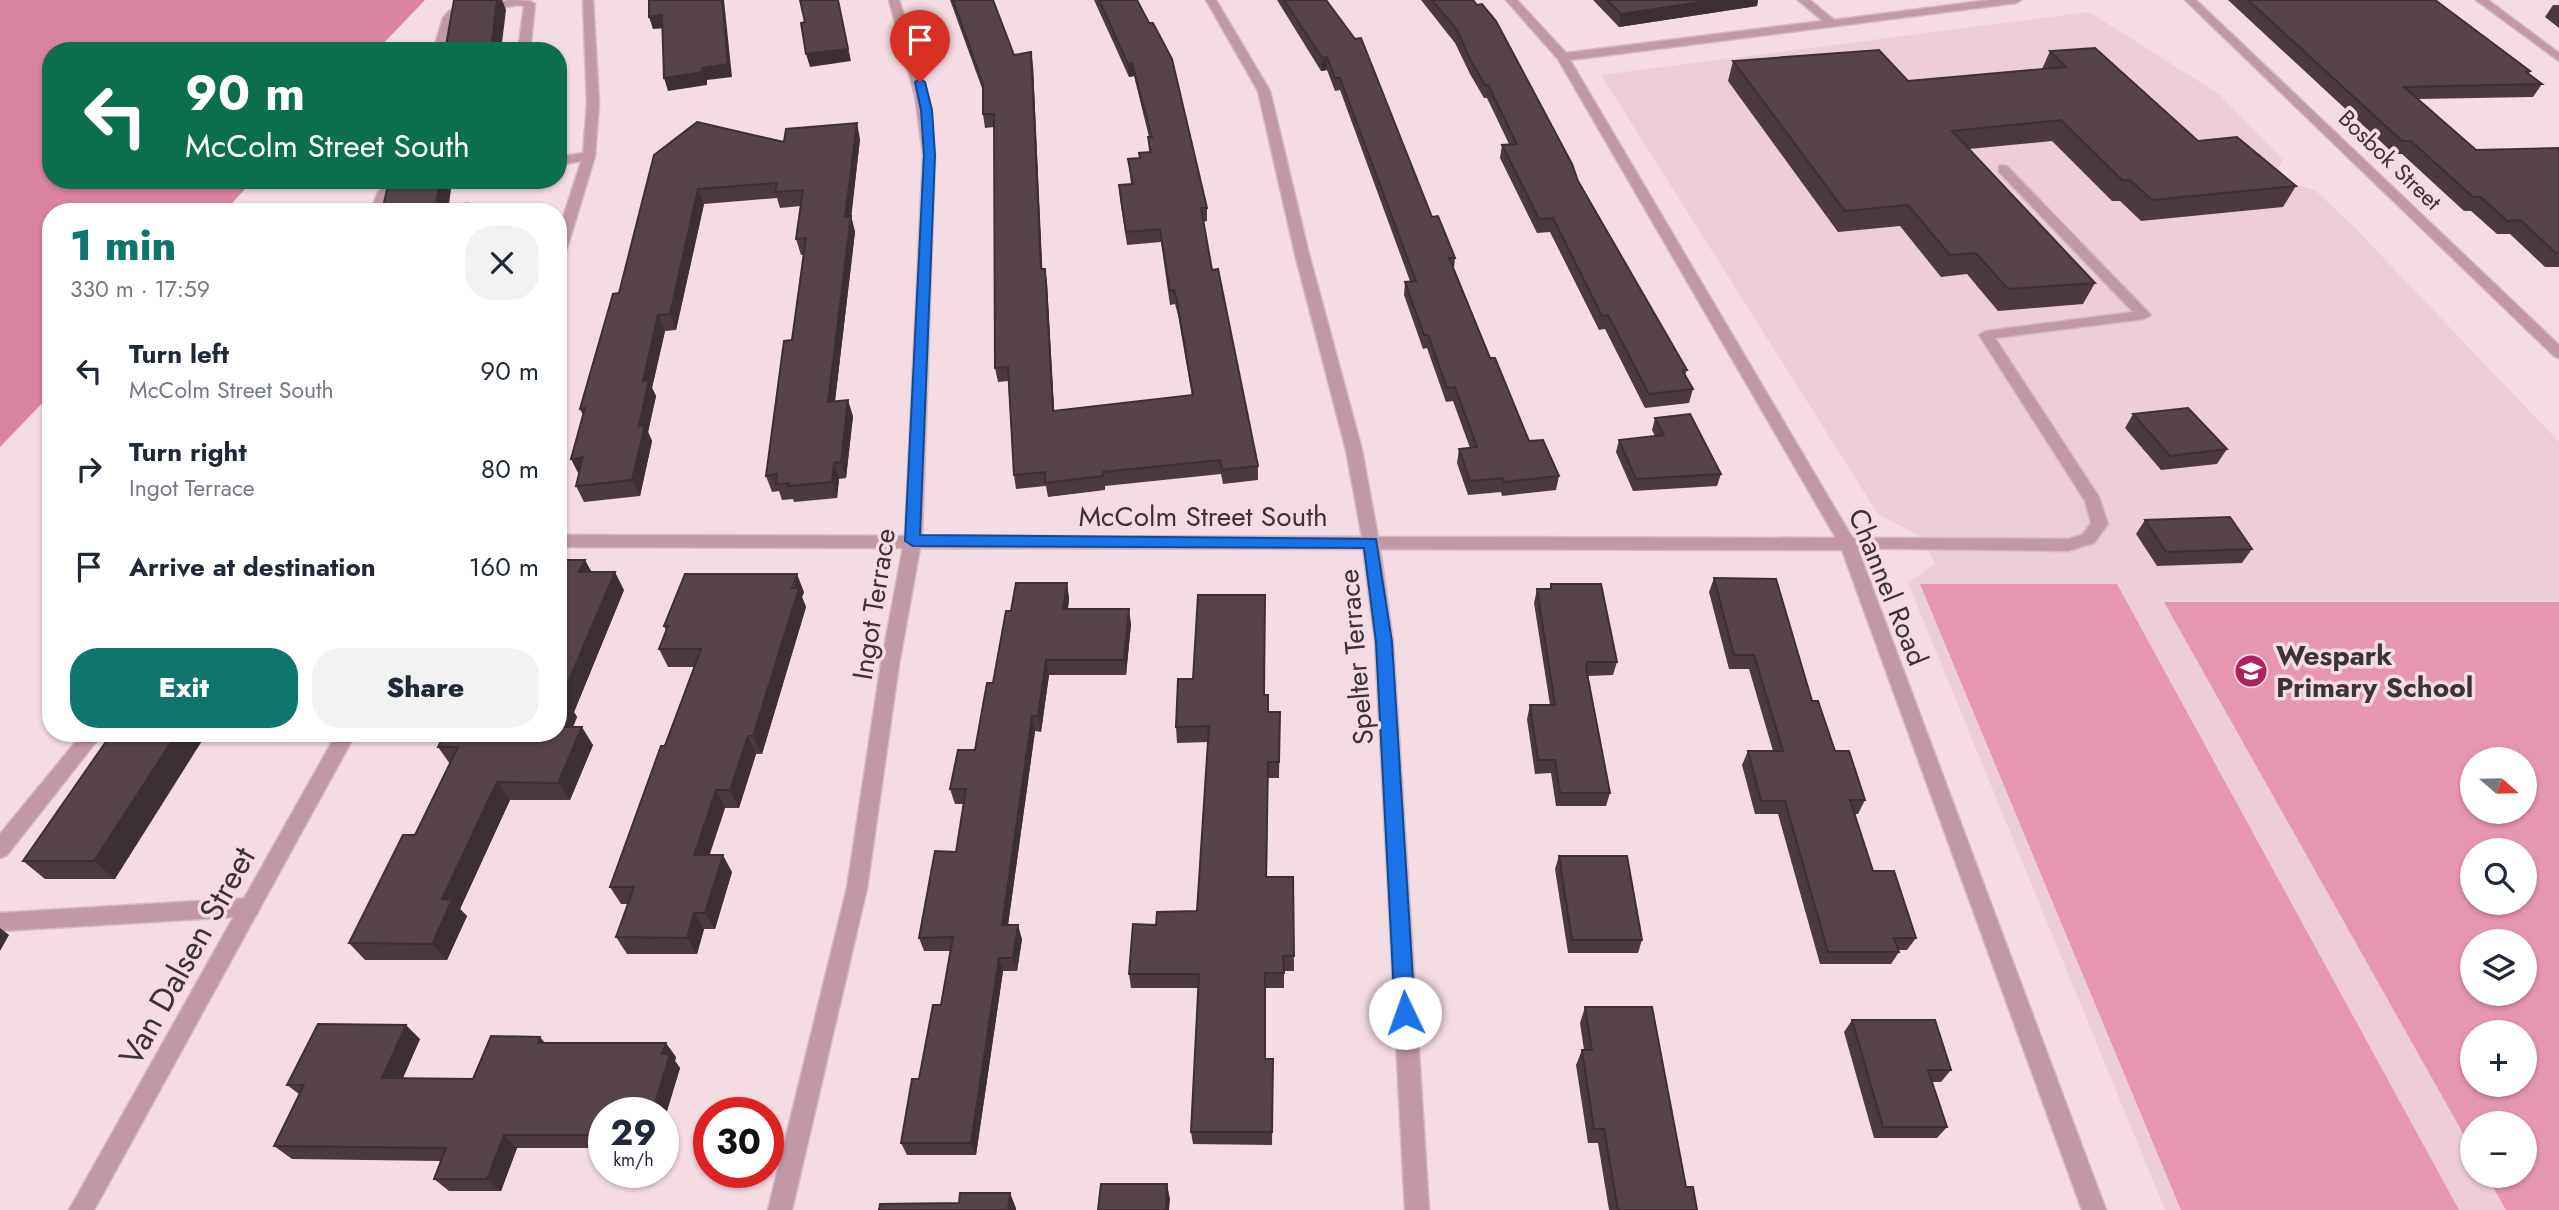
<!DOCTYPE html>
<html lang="en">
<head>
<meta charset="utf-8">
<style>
	:root { --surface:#fff; --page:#f2f2f3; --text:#1f2937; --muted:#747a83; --accent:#0f766e }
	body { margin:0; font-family:Jost,sans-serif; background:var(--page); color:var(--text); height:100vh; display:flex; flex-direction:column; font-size:26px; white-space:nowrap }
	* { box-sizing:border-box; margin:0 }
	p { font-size:23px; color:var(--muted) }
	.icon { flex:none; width:38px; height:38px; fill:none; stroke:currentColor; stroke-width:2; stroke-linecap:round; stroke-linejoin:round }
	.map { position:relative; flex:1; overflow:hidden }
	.sheet { position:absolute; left:42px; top:203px; width:525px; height:539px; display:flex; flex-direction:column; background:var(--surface); border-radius:28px; box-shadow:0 2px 5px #0004 }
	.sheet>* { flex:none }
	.hud { position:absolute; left:42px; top:42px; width:525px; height:147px; border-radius:28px; box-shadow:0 2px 5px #0004; background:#0b6e4f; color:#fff; overflow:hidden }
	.needle { width:46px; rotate:110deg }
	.controls { position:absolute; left:2460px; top:747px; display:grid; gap:14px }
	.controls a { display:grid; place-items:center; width:77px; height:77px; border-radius:50%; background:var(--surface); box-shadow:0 2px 5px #0004; font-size:35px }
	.speed { position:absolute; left:588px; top:1097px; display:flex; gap:14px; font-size:35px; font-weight:700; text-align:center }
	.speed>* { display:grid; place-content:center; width:91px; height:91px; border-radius:50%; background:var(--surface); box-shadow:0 2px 5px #0004; line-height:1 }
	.speed small { font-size:18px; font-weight:400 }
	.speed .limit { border:10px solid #d22; background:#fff; color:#111 }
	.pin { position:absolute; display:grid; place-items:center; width:60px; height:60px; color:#fff; margin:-72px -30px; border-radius:50% 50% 50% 0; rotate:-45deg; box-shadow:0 0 7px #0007 }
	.pin .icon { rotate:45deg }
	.me { position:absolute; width:77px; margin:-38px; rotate:357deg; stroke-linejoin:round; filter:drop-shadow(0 0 5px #0008) }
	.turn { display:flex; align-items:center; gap:24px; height:147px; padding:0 28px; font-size:32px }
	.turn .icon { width:91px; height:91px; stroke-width:2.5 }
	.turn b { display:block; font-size:49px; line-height:60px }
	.round { display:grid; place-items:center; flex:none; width:74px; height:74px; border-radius:28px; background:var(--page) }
	.head { display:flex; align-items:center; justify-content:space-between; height:119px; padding:0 28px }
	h1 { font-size:42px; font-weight:800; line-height:52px; color:var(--accent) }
	.primary-button { display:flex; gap:14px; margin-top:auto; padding:14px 28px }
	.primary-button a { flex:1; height:80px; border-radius:28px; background:var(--accent); color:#fff; font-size:28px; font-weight:800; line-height:80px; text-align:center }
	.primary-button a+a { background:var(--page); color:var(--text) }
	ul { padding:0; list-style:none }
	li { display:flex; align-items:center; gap:21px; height:98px; padding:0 28px }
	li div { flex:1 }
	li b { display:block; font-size:26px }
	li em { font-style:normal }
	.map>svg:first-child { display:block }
	.built { fill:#eeced6; fill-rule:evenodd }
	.green { fill:#e696ae; fill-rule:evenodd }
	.forest { fill:#da849f }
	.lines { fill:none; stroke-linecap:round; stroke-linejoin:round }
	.service-casing { stroke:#cfbac0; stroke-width:3 }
	.minor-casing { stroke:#cfbac0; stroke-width:3 }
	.service { fill:#c199a4; fill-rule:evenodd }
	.minor { fill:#c199a4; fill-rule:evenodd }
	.wall { fill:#4b3a3f }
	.shaded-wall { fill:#3d3033 }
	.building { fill:#574449; stroke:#3d3033; stroke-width:2 }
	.route { fill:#1a73e8; stroke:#114b97; stroke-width:2 }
	.labels { text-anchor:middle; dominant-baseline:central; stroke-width:7; stroke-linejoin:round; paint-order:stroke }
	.far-street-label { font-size:23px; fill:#3c3336; stroke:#f4dce2 }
	.street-label { font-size:28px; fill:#3c3336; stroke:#f4dce2 }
	.poi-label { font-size:28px; font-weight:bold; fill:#3c3336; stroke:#f4dce2; text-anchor:start }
	.near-street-label { font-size:33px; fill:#3c3336; stroke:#f4dce2 }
</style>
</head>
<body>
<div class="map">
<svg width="2559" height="1210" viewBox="0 0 2559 1210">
	<rect width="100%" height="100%" fill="#f4dce2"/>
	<!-- built -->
	<path class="built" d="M2089,12l130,82 64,66 -6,10 11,13 27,7 40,38 204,214v768h-394l-257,-627 27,-19 -15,-28 -42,-22 -277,-439zM2473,760h52v52h-52zM2473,850h52v53h-52zM2473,942h52v52h-52zM2473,1032h52v53h-52zM2473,1124h52v52h-52z"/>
	<!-- green -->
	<g class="green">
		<path d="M1920,584h197l342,626h-278z"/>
		<path d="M2164,602h395v608h-53l-19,-34h38v-52h-52v27zM2473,760h52v52h-52zM2473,850h52v53h-52zM2473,942h52v52h-52zM2473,1032h52v53h-52z"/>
	</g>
	<!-- forest -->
	<path class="forest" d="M0,0h425l-49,51h-325v129h202l-29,32h-173v182l-51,53z"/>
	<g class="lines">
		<defs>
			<g id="service">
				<path d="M510,0l20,1 5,3 -5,47h-12l6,-45 -7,-1 -61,11 -11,35h-12l10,-33 6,-7z"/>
				<path d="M589,152l4,1v6l-35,6v-8z"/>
				<path d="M2003,165l4,1 144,149 -7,4 -149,19 104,159 9,27 -14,19 -26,8 -226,-3 -2,-4 8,-6 220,1 14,-4 9,-12 -6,-22 -106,-166 7,-4 147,-19 -134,-140v-6z"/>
				<path d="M391,180h14l-15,14 -7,18h-13l8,-20z"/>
				<path d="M468,203l7,4 -1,5h-13l2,-8z"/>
				<path d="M83,733h20l-96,122 -7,3v-24z"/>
				<path d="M250,898l7,2 3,7 -3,7 -7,2 -250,15v-18z"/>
			</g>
			<g id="minor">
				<path d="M583,0h10l6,103 -4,53 -30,99 -7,4v-26l25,-77 4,-53z"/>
				<path d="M889,0h10c17,51 32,101 36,155l-13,381 440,1 -16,-87 -51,-196 -37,-163 -52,-91h10l54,91 39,163 53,196 16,87 458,1 -278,-479 -52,-59h11l49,53 257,-32 -25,-21h12l24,20 156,-20h31l-5,3 -446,57 286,484 250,666h-24l-240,-660 -462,-1 13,93 36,568h-24l-30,-568 -12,-93 -443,-1 -21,116 -32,224 -75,322h-24l79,-322 34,-224 22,-116 -345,-1v-12l347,1 18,-381 -8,-60z"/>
				<path d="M2185,0h11l363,345v13l-5,-2z"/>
				<path d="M2476,0h12l71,53v8z"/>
				<path d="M337,733h19l-262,477h-25z"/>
			</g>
		</defs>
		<!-- service casing -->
		<use href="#service" class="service-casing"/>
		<!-- minor casing -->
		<use href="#minor" class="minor-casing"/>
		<!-- service -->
		<use href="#service" class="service"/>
		<!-- minor -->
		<use href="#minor" class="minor"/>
	</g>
	<!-- wall -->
	<g class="wall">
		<path d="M950,0h43l21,55 19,11 9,203h3l2,14 7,128 138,-15 -14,-81 -3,-11 -5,1 -9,-63 -34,3 -7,-46 -1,-14 12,-1 -3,-25 12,-1 -1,-5 10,-1 -1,-15h1l-15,-61 -5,1 -35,-77h43l70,208v13l-4,1 9,48 46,196v14l-35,4 -2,-10 -116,12v4l-57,7 -2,-11 -30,3 -2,-14 -6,-94 -10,1 -3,-14 -1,-241 -9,1 -2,-14v-23z"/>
		<path d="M1277,0h49l106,217 23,41 -1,10 36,90 39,83 30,35 -3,14 -54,6 -1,-4 -33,3 -11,-32 2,-14 11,-1 -17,-47 -7,1 -19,-54 -4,1 -19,-54 1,-13 5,-1 -70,-191 -5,1 -8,-21 -6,1z"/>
		<path d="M1421,0h52l214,370 -2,5 8,14 -4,14 -44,5 -40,-79 -6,1 -49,-98 -13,1 -37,-75 2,-13 7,-1 -22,-46h-3l-14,-24 -15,-31z"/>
		<path d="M1593,0h165l-1,6 -138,21z"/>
		<path d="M2228,0h207l95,71 -1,3 13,10 -9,13 -115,2 58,51 83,-2v119h-14l-35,-33h-13l-26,-23h-7l-62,-57h-8z"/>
		<path d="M2553,5h6v23l-14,-11z"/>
		<path d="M2050,51l148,90 98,45 -13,21 -142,14 -21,-20h-8l-60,-60 -83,8 126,134 -12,21 -85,7 -31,-37 -26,3 -41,-51 -62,6 -110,-151 5,-20 175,20 134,-12z"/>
		<path d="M860,139l-9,77 4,16 -20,169 18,15 -7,62 -7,1 -2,19 -43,4 -1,-3 -11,1 -3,-9 -7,1 -6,-16 26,-136 11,-85h-2l-5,-16 5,-33 -21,2 -3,-10 -73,6 -28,126 -11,1 -13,57 4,8 -8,36 4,9 -12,55 -56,6 -8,-16 3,-12 4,-59 -3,-6 39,-116 35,-138 130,-13z"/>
		<path d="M2133,414l94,35 -10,15 -56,6 -36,-42z"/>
		<path d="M1655,418l66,56 -4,12 -84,5 -17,-39 3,-12 36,-4 -3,-6z"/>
		<path d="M2145,520l107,29 -10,14 -85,3 -21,-32z"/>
		<path d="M591,572l33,18 -50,122 3,5 -4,10 20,18 -23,55h-60l-50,109 7,7 -20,44h-82l-16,-17 66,-108 35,-71 -12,-17z"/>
		<path d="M1714,578l98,123 23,50 30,49 -7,14h-4l19,57 43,67 -9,12h-9l1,2 -8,12h-71l-42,-150h-23l-13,-49 6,-14h25l-24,-82h-20l-20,-77z"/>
		<path d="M1067,583l2,16 -1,10 63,15 -5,51h-77l-8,57 -6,-1 -27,194 14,14 -5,32h-14l-27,184h-69l-6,-12 40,-138 9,-54h-26l-5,-13 37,-86 8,-48h-9l-5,-15 25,-39 36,-139z"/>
		<path d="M1551,584l66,78 -4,13 -25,1 22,117 -4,13h-50l-5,-33 -16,1 -8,-55 3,-14h20l-16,-102 3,-14h13z"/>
		<path d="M804,592l-2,5 4,10 -44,147h-6l-17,54h-14l-16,47 23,17 -17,57h-11l-7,25h-70l-11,-17 12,-33h-7l-11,-17 84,-220h-26l-9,-18 7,-18 -2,-5z"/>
		<path d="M1264,695l4,17h12l-1,66h-11l-1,99h26l1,94h-10v17h-19v71h8l-1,86 -79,-1 -2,-12 7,-144h-67l-2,-14 27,-49 41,-14 11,-169 -31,1 -1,-16z"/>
		<path d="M112,733l3,146h-70l-22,-18z"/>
		<path d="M1559,856l83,84 -4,13h-70l-13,-84z"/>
		<path d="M1585,1007l101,180 11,23h-88l-11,-67h-10l-12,-78 6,-15h2l-4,-27z"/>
		<path d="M1852,1020l99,50 -10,12h-9l15,45 -10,11h-63l-30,-106z"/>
		<path d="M420,1039l-17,39 70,1 73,-36 130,14 -1,4 5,7 -17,56v-11h-59v35h-87l-16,43h-52l-15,-12 7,-18 -149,-2 -18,-13 25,-52 -12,-9z"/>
	</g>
	<!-- shaded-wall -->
	<g class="shaded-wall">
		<path d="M497,0h5l4,10 -5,41h-10z"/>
		<path d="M722,0h2l8,77 -25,3v5l-39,6 -4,-13 38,-10z"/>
		<path d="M838,0l13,61 -41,6 -4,-13z"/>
		<path d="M1714,0h44l-1,6 -138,21 2,-13z"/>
		<path d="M662,15l4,13 -13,1 -4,-12z"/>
		<path d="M1031,52l2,14 10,217 -2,-14z"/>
		<path d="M1327,57v13l-6,1 1,-13z"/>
		<path d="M1132,63l2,13 -5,1 -1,-13z"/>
		<path d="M857,123l3,16 -9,80v-3l4,16 -22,186 -5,-16 17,-185z"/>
		<path d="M440,180h7l4,9 -3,23h-13z"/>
		<path d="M698,189l6,15 -28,126 -6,-16z"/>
		<path d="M1045,269l2,14 8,142 -2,-14z"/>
		<path d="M658,315l7,16 -13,57 4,8 -8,36 4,9 -12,55 -8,-16 11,-99z"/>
		<path d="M848,400l5,16 -7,62 -5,-16z"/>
		<path d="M583,457l-4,18 -8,-16z"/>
		<path d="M834,463l5,16 -2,19 -5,-16z"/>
		<path d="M585,560l10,18 -16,-6z"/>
		<path d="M615,572l9,18 -50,122 3,5 -12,28 -7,-12v-16l3,-18z"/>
		<path d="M797,574l7,18 -2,5 4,10 -44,147 -9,-18z"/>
		<path d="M1067,583l2,16 -3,26 -3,-16z"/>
		<path d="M1129,609l2,15 -5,51 -2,-15z"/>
		<path d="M1046,660l3,15 -8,57 -3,-16z"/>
		<path d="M1032,716l3,15 -29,208 -4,-14z"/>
		<path d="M582,727l11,18 -23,55 -12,-17z"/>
		<path d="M177,733h30l-92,146 -21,-18z"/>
		<path d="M748,736l8,18 -17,54 -9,-18z"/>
		<path d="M497,782l13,18 -50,109 7,7 -20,44 -15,-16 10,-45z"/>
		<path d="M716,790l9,18 -21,64 -10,-17z"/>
		<path d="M723,855l9,17 -17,57 -10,-16z"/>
		<path d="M694,913l10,16 -7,25 -10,-16z"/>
		<path d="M1018,925l4,14 -5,32 -4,-13z"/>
		<path d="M0,928l9,7 -9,16z"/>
		<path d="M999,958l4,13 -27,184 -5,-12z"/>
		<path d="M406,1025l14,14 -23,52 -15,-13z"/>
		<path d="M540,1037l12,14 -14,-8z"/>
		<path d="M666,1043l10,14 -1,4 5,7 -17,56v-11h-11l10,-59z"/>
		<path d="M504,1135l13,13 -16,43 -14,-12z"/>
		<path d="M1167,1184l3,15 -1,11h-3z"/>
		<path d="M1010,1193l6,15v2h-8z"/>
	</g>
	<!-- building -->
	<g class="building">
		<path d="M454,0h43l-6,51h-46z"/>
		<path d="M649,0h73l6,64 -26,4 1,4 -39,6 -2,-63 -13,2z"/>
		<path d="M800,0h38l10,49 -42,5 -5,-31 4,-1z"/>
		<path d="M953,0h40l21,55 17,-3 10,217h4l8,142 140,-16 -16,-94 -3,-11 -4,1 -10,-62 -34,3 -7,-47 14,-1 -5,-25 12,-1 -1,-5 12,-1 -3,-15h4l-20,-74 -4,1 -29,-64h38l12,23h4l19,36 35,149h-6l11,62 6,-1 40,197 -36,4 -2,-10 -117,12v4l-58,7v-11l-31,3 -6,-108 -13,1 -1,-254h-11v-30z"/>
		<path d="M1284,0h42l29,39 6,-1 71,179 6,-1 13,32 4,10h-6l41,100h5l34,83 14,-1 16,36 -55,6 -1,-4 -33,3 -11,-32 18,-2 -22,-60 -8,1 -19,-53h-4l-19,-53 11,-1 -76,-203h-5l-8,-21 -5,1z"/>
		<path d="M1432,0h41l4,5 5,-1 14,17 76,143 6,17 109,189h-5l11,19 -44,5 -41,-79 -6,1 -49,-98 -14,1 -37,-74 15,-1 -29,-59h-3l-14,-24 -14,-31z"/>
		<path d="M1607,0h107l-93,14z"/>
		<path d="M2248,0h187l95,71 -4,1 16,12 -138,3 72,63 83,-2v105h-3l-36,-33 -13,1 -26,-24h-8l-62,-56h-9z"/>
		<path d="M2095,48l103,93 39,-4 59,49 -144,14 -22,-20h-8l-61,-60 -109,11 143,152 -87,6 -32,-36 -26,2 -42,-50 -63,6 -112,-150 146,-11 29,31 158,-14 -16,-16z"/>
		<path d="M697,122l87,20 2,-13 71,-6 -12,94 6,-1 -23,186 20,-2 -7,62 -7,1 -2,19 -44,4 1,-3 -13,1 1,-10 -11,2 18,-135 8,-1 14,-102 -10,1 7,-49 -28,2 2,-9 -79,6 -28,125 -12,1 -15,66 6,-1 -10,46 6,-1 -13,55 -56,6 7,-29 -12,2 14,-51 -5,1 33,-115 6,-1 35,-138z"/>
		<path d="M389,180h51l-5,32h-53z"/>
		<path d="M2188,408l39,41 -57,7 -37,-42z"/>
		<path d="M1690,414l31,60 -85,5 -17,-39 45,-5 -9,-17z"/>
		<path d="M2230,517l22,32 -86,3 -21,-32z"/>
		<path d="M558,560h27l-6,12h36l-54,127h5l-8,18z"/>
		<path d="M685,574h112l-5,14h7l-46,148h-5l-18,54h-14l-22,65h29l-18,58h-11l-7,25 -71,-1 18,-50h-24l51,-141h4l36,-97h-42l9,-23h-4z"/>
		<path d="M1714,578l62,1 36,122h6l17,50h14l16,49h-15l23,71h21l22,67h-22l5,14h-71l-43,-151h-24l-13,-50h35l-29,-96h-20z"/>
		<path d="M1016,583h51l-4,26h66l-5,51h-78l-8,56h-6l-30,209h16l-5,33h-14l-28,185h-70l11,-64h7l14,-74h8l12,-68 -34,1 16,-87 21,1 10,-63h-16l8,-39h17l12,-67h6l13,-72h5z"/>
		<path d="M1551,584h50l16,78h-30l-1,6 24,125h-50l-5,-33h-17l-8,-55h25l-18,-116h14z"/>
		<path d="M1198,595h67l-1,100h4v17h12l-1,50h-11l-2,115h27l1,79h-11l1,17h-19v86h8l-1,73h-81l8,-158h-70l4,-50 23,1 1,-13 40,-1 12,-185 -33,1 2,-48h15z"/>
		<path d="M558,727h24l-24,56 -61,-1 -55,117 10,1 -20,44 -83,-1 54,-108h12l43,-88h-20l7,-14h113z"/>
		<path d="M112,733h65l-83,128h-71z"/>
		<path d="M1559,856h68l15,84h-70z"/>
		<path d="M1585,1007h67l34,180h7l4,23h-79l-14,-81h-10l-12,-79h10z"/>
		<path d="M1852,1020h83l16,50h-23l19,57h-64z"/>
		<path d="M318,1024l88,1 -24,53 91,1 18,-43 49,1 -2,6h128l-4,11h8l-18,59h-48v22h-100l-17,44h-53l12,-31 -172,-2 30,-61h-17z"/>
		<path d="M1101,1184h66l-1,26h-68z"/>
		<path d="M960,1193h50l-2,17h-129l1,-6 79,-1z"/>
	</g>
	<!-- route -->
	<path class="route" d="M920,79l5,3 7,28 3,45 -15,380 456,4 16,103 23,371 -3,6 -7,3 -7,-3 -3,-6 -19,-371 -12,-94 -451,-2 -8,-5 19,-386 -3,-45 -6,-28z"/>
	<!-- icons -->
	<defs>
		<symbol id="school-disc" viewBox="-11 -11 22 22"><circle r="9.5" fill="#ae225f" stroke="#f4dce2"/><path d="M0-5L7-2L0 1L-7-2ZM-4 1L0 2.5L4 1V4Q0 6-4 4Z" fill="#fff"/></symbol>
	</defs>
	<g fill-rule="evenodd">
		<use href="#school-disc" x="2232" y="652" width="38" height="38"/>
	</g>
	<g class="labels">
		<!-- far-street labels -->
		<g class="far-street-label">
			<text transform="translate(2390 160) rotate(44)">Bosbok Street</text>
		</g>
		<!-- street labels -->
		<g class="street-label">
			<text x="1203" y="516">McColm Street South</text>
			<text transform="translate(1888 587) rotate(68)">Channel Road</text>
			<text transform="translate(874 604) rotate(-81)">Ingot Terrace</text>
			<text transform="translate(1356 657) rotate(-95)">Spelter Terrace</text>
		</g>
		<!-- poi labels -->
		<g class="poi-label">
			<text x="2276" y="655">Wespark<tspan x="2276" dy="32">Primary School</tspan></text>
		</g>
		<!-- near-street labels -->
		<g class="near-street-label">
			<text transform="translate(187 956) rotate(-61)">Van Dalsen Street</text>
		</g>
	</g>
</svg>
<div class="controls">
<a><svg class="needle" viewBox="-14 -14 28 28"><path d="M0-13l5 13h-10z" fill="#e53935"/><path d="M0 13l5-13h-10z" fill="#747a83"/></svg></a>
<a><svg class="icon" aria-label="search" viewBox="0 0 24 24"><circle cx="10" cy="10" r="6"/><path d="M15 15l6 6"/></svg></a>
<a><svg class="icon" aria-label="layers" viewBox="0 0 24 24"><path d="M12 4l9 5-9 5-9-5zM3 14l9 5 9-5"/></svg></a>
<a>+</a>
<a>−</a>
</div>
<div class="speed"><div>29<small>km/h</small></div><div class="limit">30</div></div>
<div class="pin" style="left:920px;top:82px;background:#d93025"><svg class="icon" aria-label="arrive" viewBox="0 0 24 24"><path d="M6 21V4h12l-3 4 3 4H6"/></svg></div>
<svg class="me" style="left:1405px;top:1013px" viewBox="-20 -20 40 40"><circle r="19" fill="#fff"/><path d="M0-13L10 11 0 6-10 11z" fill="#1a73e8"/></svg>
<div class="hud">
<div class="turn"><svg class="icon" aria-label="left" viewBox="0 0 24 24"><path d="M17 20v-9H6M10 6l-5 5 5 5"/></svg><div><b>90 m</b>McColm Street South</div></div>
</div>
<section class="sheet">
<div class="head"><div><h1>1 min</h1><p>330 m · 17:59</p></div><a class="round"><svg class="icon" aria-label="close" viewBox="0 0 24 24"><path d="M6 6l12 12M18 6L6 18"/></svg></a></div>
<ul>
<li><svg class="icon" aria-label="left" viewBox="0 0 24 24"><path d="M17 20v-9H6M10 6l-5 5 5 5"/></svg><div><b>Turn left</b><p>McColm Street South</p></div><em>90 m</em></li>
<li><svg class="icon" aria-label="right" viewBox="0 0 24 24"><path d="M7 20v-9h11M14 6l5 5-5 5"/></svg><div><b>Turn right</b><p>Ingot Terrace</p></div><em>80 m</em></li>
<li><svg class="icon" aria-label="arrive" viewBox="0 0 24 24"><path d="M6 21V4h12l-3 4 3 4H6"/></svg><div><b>Arrive at destination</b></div><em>160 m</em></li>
</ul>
<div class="primary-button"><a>Exit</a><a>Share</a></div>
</section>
</div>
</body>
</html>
